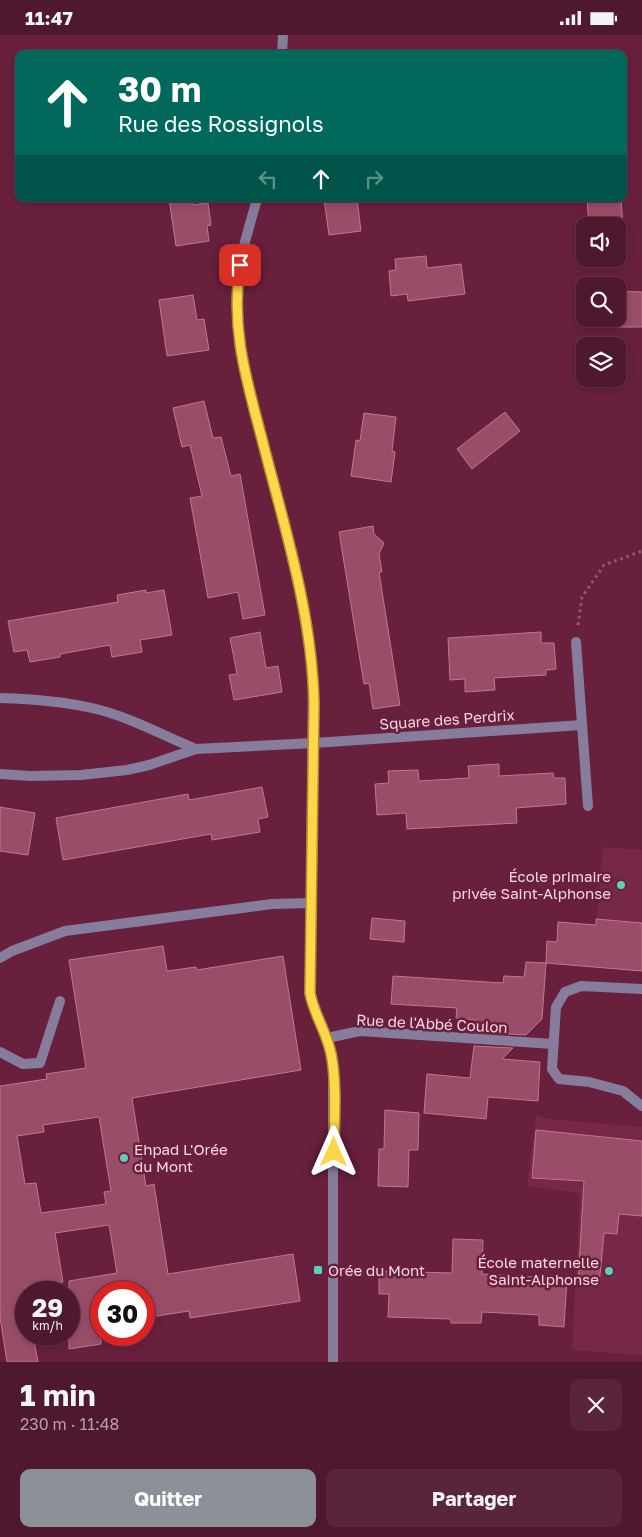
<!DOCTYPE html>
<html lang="fr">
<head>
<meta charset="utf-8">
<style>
	:root { --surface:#4e182e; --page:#58253a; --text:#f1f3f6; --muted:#b3a0aa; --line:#65374a; --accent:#8c9099 }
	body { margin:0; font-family:"Golos Text",sans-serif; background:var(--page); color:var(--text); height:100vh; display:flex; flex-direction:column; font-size:19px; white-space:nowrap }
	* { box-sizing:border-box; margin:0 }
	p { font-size:16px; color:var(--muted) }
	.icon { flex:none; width:28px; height:28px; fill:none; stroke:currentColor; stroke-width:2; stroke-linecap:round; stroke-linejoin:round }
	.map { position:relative; height:1327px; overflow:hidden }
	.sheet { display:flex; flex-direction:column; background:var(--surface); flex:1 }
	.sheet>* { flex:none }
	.guide { position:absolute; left:15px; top:15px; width:612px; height:152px; border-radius:10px; box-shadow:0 2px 8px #0003,0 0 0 1px var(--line); background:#00695c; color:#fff; overflow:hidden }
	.tools { position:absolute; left:576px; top:182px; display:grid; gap:10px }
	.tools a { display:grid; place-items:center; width:50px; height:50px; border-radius:10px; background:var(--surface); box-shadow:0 2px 8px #0003,0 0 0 1px var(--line); font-size:25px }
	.speed { position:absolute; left:15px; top:1246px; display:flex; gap:10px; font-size:25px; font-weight:700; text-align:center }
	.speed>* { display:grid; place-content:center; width:65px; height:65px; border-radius:50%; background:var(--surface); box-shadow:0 2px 8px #0003,0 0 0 1px var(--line); line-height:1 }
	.speed small { font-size:12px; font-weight:400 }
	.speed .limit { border:8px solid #d22; background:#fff; color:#111 }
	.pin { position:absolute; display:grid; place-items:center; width:42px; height:42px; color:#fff; margin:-21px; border-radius:10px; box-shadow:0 2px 8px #0006 }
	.me { position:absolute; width:55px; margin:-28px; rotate:0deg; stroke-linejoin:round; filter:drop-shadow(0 0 4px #0008) }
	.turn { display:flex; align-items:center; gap:18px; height:105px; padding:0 20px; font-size:22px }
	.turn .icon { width:65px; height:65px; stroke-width:2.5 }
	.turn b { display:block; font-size:35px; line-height:42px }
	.lanes { display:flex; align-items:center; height:48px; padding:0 20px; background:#0003; justify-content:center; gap:25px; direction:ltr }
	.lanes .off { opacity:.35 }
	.round { display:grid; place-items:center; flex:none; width:52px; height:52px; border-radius:10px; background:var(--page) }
	.summary { display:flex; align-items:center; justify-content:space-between; height:85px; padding:0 20px }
	h1 { font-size:30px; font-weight:700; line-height:38px }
	.cta { display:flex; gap:10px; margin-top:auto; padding:10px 20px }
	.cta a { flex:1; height:58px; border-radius:10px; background:var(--accent); color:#fff; font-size:20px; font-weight:700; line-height:58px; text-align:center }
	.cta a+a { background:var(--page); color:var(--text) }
	.status { display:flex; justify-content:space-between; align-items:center; height:35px; padding:0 25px; background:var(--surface); direction:ltr }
	.status svg { height:14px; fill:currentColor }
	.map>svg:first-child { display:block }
	.built { fill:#772747 }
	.building { fill:#994d68; stroke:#c57590; fill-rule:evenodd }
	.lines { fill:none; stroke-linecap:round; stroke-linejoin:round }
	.path { stroke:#955870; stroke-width:3; stroke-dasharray:2.5 4; stroke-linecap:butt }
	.lane { stroke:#867d9c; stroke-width:10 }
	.street { stroke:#867d9c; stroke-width:10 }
	.route-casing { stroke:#a68a30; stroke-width:12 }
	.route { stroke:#ffd54a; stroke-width:9 }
	.poi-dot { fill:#5dceb8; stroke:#68203d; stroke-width:2 }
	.labels { text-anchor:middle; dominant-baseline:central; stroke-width:5; stroke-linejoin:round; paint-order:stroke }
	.street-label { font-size:15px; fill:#fad5e0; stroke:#68203d }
	.poi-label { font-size:15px; fill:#fad5e0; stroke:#68203d; text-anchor:end }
</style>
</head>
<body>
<div class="status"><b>11:47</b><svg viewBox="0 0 49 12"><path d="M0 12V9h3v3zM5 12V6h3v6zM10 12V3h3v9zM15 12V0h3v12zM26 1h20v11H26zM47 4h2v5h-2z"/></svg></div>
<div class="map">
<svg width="642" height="1327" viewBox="0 0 642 1327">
	<rect width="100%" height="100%" fill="#68203d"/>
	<!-- built -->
	<g class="built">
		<path d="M603,812l39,3v121l-49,-4z"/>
		<path d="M536,1080l12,4 94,8v228l-70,-5 8,-157 -53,-7z"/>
	</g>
	<!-- building -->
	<g class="building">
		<path d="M169,164h23l1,6 15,-2 3,22 -4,1 2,15 -33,5z"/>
		<path d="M324,164h33l4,32 -32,4z"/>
		<path d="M587,164h34l2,27h-34z"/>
		<path d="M426,221l1,12 34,-4 4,30 -57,7 -1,-7 -16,2 -2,-25 7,-1 -1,-11z"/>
		<path d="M618,256l24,1v35h-24z"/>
		<path d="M193,260l4,25 7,-1 5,31 -42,6 -8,-56z"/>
		<path d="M204,366l9,37 8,-1 10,39 9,-2 25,141 -22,4 -5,-27 -30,6 -18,-100 12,-2 -12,-51 -8,2 -9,-39z"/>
		<path d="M505,377l15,19 -48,38 -15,-20z"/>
		<path d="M364,378l32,4 -4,34 3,1 -4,30 -40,-6 5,-36 4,1z"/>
		<path d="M373,491l1,8 10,9 -5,11 3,18h-3l21,133 -27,4 -4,-26 -5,1 -25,-152z"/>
		<path d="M146,555v3l18,-3 8,45 -32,5 2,12 -30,5 -2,-12 -50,9v3l-30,5 -3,-12 -13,2 -6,-31 110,-19 -1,-7z"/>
		<path d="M260,597l6,36 12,-2 4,26 -48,8 -5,-25 8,-1 -7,-36z"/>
		<path d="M541,597v11h13l2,26 -10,1v5l-52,3 1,12 -30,2v-13l-15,1 -2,-42z"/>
		<path d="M499,729v12l54,-3 1,5h11l1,26 -50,4 1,15 -110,6 -1,-16 -29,2 -2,-31 14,-1 -1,-12 30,-1 1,11 50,-3 -1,-12z"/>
		<path d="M262,752l6,30 -10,2 2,13 -48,8 -1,-6 -148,26 -7,-42 132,-24 1,6z"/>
		<path d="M0,772l35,6 -7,42 -28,-4z"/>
		<path d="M372,883l33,3 -1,21 -34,-3z"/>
		<path d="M596,884l46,4v48l-96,-8 1,-22 10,1 1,-20 38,3z"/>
		<path d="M163,911l4,25 29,-4 1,3 86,-14 18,114 -169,28 14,88 8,-2 14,90 125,-20 7,47 -110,17 -1,-7 -45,7v-25h-43v51l-32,5v-68l48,-8 -8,-48 -54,8 8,49 -37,4v49h7l5,27h-31l-7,-45v-231l47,-7 -1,-5 40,-6 -17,-108zM99,1082l12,74 -7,1 2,12 -65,9 -5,-30 -11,1 -8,-48 27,-4 -1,-7z"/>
		<path d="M526,927l20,1 -4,56 -16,16 -51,-3 1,-12 -20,-2 1,-10 -66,-4 2,-28 110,7 1,-7 20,1z"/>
		<path d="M474,1011l39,2 -11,11 38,3 -2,39 -50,-4 -2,22 -62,-6 3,-39 43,4z"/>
		<path d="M385,1075l34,3 -1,37h-9l-1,37 -30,-1 1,-37h5z"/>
		<path d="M536,1095l106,11v75l-23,-2 -2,20 -13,-1 -5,52 -21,-2 6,-102 -52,-3z"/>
		<path d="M453,1204l30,1 -1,34 85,5 -3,48 -25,-2v-10l-57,-3 -1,11h-30v-4l-63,-2 1,-23h-10v-23l73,2z"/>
	</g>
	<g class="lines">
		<!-- path -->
		<path class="path" d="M578,590l4,-28 22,-32 38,-14"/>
		<!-- lane -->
		<g class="lane">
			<path d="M0,923l12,-7 53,-20 207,-27 39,-1"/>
			<path d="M0,1017l23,12 17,-1 20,-62"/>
		</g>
		<!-- street -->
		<g class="street">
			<path d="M282,19l1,-19"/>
			<path d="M257,164c-8,29 -18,59 -20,89 -3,53 13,104 26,156 20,77 42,154 50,233l-3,315c5,26 21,48 23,74v296"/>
			<path d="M576,607l12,164"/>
			<path d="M0,663c31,1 62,3 92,10 36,8 70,27 104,41"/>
			<path d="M0,739l30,2 51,-1 46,-5 22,-5 47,-16 118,-6 268,-18"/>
			<path d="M642,954l-61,-3 -16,6 -9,15 -4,62 7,10 30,3 34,9 19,15"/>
			<path d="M327,1003l33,-7 193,13"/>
		</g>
	</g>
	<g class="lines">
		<defs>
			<path id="route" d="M240,230c-10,67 8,119 24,182 22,85 48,168 50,256l-4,290c4,23 19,42 22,66 5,29 2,63 2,93"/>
		</defs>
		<!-- route casing -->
		<use href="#route" class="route-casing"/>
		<!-- route -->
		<use href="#route" class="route"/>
	</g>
	<!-- markers -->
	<g class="poi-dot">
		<circle cx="621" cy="850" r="5"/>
		<circle cx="124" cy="1123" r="5"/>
		<rect x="313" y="1230" width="10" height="10" rx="2.5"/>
		<circle cx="609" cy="1236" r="5"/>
	</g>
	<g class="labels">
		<!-- street labels -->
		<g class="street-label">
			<text transform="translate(447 684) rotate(-4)">Square des Perdrix</text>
			<text transform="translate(432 988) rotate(3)">Rue de l'Abbé Coulon</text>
		</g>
		<!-- poi labels -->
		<g class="poi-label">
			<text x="611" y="841">École primaire<tspan x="611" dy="17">privée Saint-Alphonse</tspan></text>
			<text x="134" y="1114" text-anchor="start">Ehpad L'Orée<tspan x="134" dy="17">du Mont</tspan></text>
			<text x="599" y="1227">École maternelle<tspan x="599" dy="17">Saint-Alphonse</tspan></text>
			<text x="328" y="1235" text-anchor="start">Orée du Mont</text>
		</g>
	</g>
</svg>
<div class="tools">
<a><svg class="icon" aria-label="sound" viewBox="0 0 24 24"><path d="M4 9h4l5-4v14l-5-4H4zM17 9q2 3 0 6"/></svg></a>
<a><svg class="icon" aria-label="search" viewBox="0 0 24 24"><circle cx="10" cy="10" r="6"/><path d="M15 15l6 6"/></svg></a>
<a><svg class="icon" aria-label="layers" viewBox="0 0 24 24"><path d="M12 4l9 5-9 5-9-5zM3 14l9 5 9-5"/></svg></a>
</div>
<div class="speed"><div>29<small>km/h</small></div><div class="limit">30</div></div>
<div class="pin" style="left:240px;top:230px;background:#d93025"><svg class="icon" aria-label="arrive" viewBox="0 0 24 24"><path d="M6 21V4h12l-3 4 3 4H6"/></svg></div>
<svg class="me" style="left:334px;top:1117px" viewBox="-20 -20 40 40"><path d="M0-17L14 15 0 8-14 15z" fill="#ffd54a" stroke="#fff" stroke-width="4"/></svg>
<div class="guide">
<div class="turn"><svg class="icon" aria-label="ahead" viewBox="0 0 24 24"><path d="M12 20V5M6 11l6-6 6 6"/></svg><div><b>30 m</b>Rue des Rossignols</div></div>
<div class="lanes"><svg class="icon off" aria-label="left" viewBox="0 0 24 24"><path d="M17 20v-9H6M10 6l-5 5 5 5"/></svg><svg class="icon" aria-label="ahead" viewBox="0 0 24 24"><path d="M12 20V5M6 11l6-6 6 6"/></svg><svg class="icon off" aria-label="right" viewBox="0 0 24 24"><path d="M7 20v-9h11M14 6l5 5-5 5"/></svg></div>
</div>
</div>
<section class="sheet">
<div class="summary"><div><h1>1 min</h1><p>230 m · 11:48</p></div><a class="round"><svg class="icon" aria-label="close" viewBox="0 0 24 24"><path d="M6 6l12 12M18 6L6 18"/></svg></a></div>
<div class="cta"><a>Quitter</a><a>Partager</a></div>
</section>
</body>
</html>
